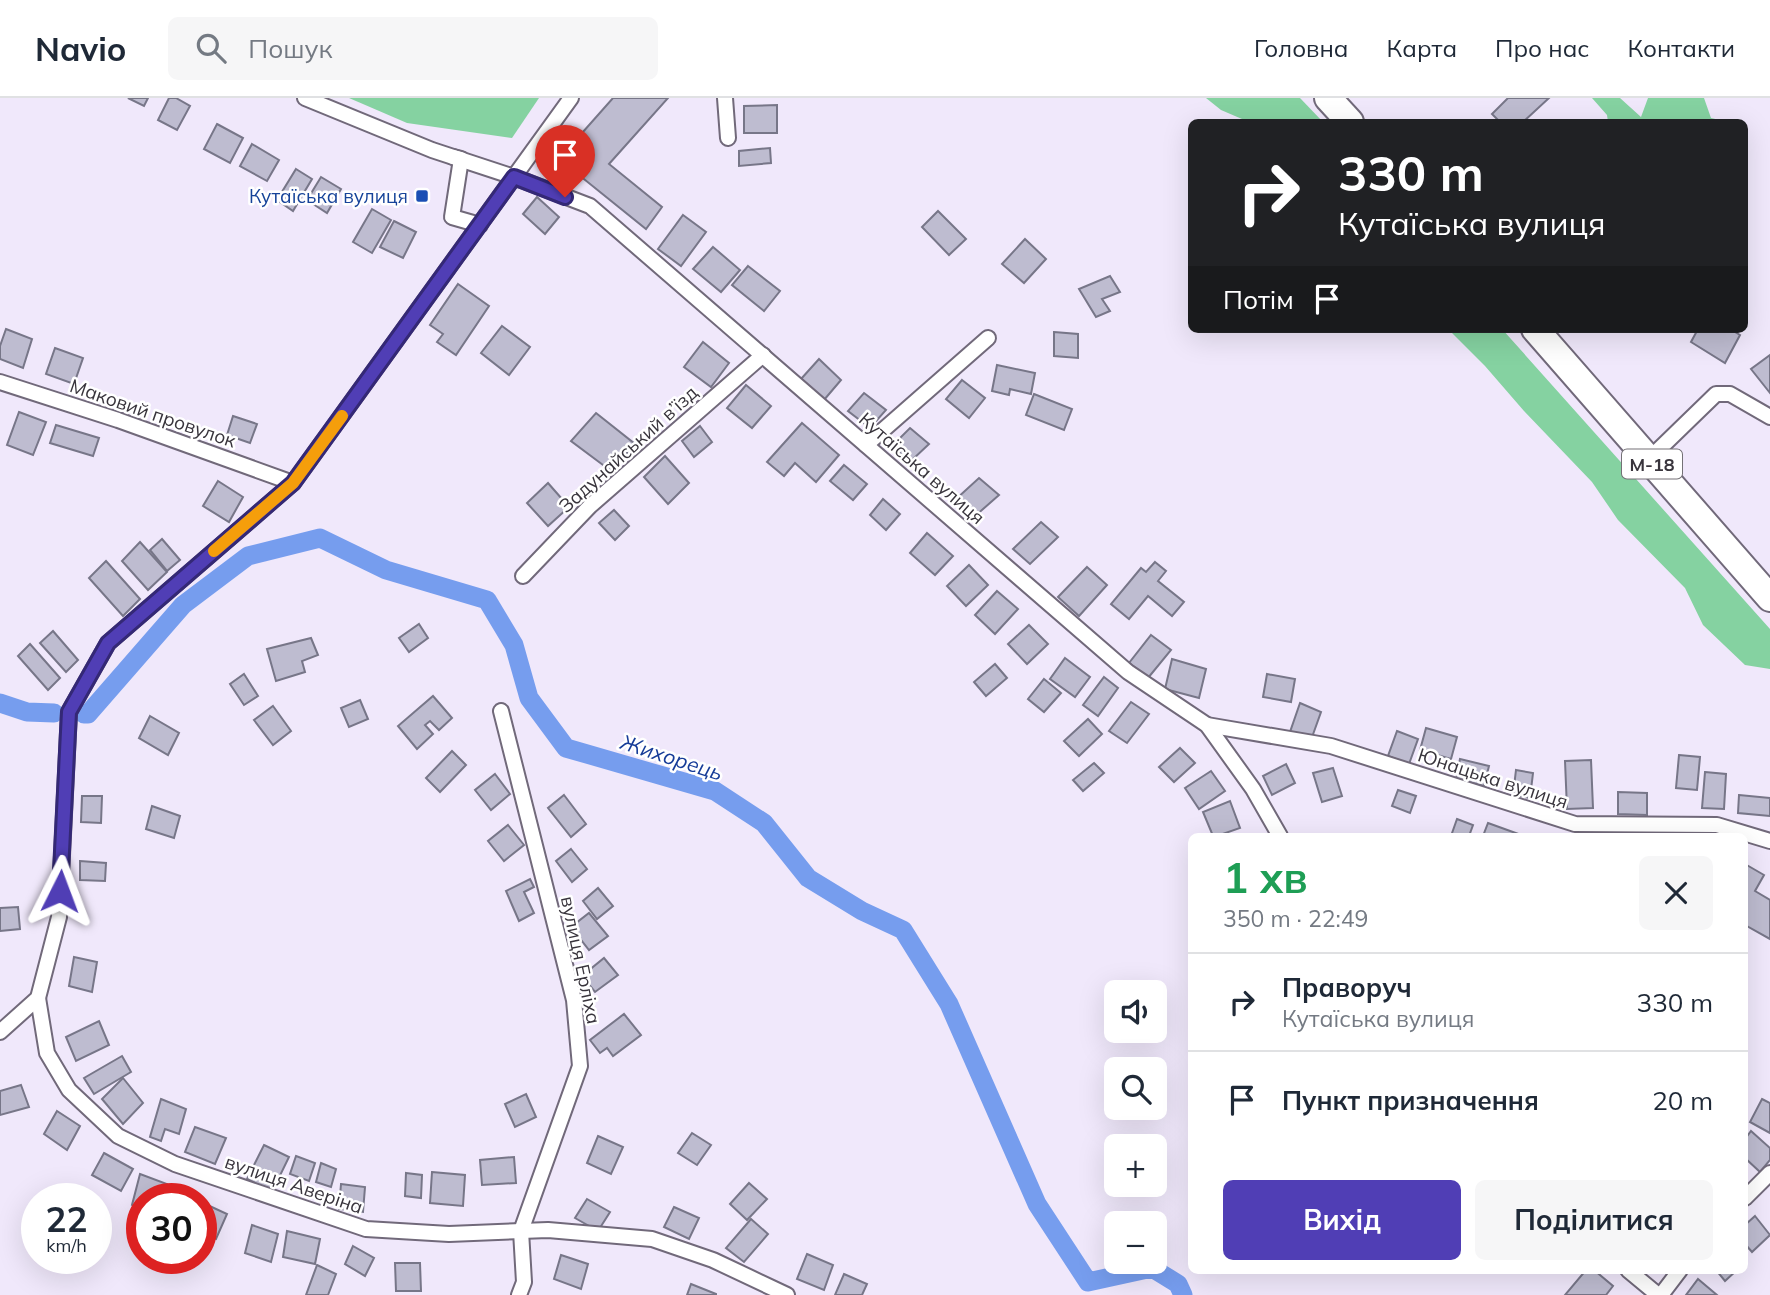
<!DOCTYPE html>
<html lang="uk">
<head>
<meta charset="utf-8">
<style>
	:root { --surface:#fff; --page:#f6f6f7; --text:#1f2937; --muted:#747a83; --line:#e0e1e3; --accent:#503eb5 }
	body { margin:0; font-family:Mulish,sans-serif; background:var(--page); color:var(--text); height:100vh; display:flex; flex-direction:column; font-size:26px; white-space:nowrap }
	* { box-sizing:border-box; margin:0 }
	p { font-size:23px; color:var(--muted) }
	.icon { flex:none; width:38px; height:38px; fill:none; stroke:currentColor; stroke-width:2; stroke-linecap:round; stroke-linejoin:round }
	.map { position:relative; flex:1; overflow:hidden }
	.drawer { position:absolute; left:1188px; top:735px; width:560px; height:441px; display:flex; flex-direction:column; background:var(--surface); border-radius:10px; box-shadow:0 7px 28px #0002 }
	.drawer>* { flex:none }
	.guide { position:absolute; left:1188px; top:21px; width:560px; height:214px; border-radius:10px; box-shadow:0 7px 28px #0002; background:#202124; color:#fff; overflow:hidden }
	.tools { position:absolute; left:1104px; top:882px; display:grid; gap:14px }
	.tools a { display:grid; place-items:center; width:63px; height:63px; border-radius:10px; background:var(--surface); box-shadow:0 7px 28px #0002; font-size:35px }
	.speed { position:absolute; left:21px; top:1085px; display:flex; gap:14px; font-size:35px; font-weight:700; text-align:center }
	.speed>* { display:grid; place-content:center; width:91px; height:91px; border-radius:50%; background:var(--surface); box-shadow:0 7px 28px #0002; line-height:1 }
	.speed small { font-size:18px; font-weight:400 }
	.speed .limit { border:10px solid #d22; background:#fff; color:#111 }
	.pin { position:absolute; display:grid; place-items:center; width:60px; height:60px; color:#fff; margin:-72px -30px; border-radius:50% 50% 50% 0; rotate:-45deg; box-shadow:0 0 7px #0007 }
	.pin .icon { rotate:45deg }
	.me { position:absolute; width:77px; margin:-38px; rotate:3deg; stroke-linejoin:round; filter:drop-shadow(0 0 5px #0008) }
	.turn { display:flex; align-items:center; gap:24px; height:147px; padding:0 35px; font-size:32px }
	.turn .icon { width:91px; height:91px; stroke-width:2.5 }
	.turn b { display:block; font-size:49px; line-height:60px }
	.then { display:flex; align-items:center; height:66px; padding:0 35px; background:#0003; gap:14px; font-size:26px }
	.round { display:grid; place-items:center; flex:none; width:74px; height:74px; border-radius:10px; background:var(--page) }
	.head { display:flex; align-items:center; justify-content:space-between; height:119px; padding:0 35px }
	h1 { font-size:42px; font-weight:700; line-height:52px; color:#1e9e55 }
	.cta { display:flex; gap:14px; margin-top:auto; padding:14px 35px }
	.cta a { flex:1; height:80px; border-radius:10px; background:var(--accent); color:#fff; font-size:28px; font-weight:700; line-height:80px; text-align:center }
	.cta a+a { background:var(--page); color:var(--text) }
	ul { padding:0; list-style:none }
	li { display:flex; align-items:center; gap:21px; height:98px; padding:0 35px; border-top:2px solid var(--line) }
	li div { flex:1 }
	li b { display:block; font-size:26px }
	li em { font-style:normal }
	header { display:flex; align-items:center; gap:42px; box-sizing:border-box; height:98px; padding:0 35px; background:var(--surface); border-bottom:2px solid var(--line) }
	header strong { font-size:33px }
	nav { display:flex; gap:38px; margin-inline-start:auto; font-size:24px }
	.search { width:490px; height:63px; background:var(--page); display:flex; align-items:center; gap:18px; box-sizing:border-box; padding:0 24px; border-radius:10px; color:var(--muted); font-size:26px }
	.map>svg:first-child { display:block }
	.green { fill:#85d2a1 }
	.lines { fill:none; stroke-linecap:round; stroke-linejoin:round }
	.canal { stroke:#769dee; stroke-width:19 }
	.building { fill:#bebcd0; stroke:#777688; stroke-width:2 }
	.street-casing { stroke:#71697a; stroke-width:18 }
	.highway-casing { stroke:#71697a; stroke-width:30 }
	.street { stroke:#fff; stroke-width:14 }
	.highway { stroke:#fff; stroke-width:26 }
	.route-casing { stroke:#342876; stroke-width:18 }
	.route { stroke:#503eb5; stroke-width:12 }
	.slow { stroke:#f59e0b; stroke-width:12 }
	.transit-dot { fill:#1a4fb4; stroke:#fff; stroke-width:2.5 }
	.labels { text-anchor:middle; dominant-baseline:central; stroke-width:5; stroke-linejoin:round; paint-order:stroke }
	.shield { fill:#fff; stroke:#747176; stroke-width:2 }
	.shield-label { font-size:18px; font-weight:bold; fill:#38343c }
	.transit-label { font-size:19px; fill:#164399; stroke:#fff; text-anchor:end }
	.street-label { font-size:19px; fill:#38343c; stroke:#fff }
	.water-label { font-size:21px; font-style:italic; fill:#173c98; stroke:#fff }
</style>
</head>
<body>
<header>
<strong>Navio</strong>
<div class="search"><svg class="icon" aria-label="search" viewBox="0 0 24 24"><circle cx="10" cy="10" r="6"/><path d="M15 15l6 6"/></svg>Пошук</div>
<nav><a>Головна</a><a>Карта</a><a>Про нас</a><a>Контакти</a></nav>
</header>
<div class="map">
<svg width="1770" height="1197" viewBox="0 0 1770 1197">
	<rect width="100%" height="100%" fill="#f0e8fb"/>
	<!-- green -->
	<g class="green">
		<path d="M349,0h190l-27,40 -105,-15z"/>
		<path d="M1206,0h94l23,24h-74l-28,-12z"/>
		<path d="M1592,0h28l21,19 7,-19h56l7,20 17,4h-120l-1,-7z"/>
		<path d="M1448,231h54l268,300v40l-25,-4 -42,-40 -18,-37 -67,-68 -26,-38 -68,-71 -39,-45z"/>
	</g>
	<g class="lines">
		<!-- canal -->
		<g class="canal">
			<path d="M0,605l27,9 27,1"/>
			<path d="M84,616h4l95,-109 65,-49 72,-18 66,32 101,30 27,45 15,53 37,50 149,43 49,32 44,55 54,33 41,19 46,74 88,200 51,78 64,-14 26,16 5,11"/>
		</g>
	</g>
	<!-- building -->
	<g class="building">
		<path d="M128,0h20l-4,8z"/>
		<path d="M169,0h7l14,8 -13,24 -19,-10z"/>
		<path d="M613,0h55l-59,66 53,43 -16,22 -87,-70z"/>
		<path d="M1508,0h41l-26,24h-23l-8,-8z"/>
		<path d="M777,7v28h-33v-27z"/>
		<path d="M217,26l26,14 -13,25 -26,-14z"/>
		<path d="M252,46l27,16 -12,21 -27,-15z"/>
		<path d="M770,50l1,15 -32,3v-15z"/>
		<path d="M296,71l16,10 -19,32 -16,-11z"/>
		<path d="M321,79l20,12 -14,24 -20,-13z"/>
		<path d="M537,99l22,20 -14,17 -22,-20z"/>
		<path d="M372,111l19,11 -19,33 -19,-11z"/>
		<path d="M938,113l28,28 -17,16 -27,-28z"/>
		<path d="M683,117l23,17 -25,34 -23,-17z"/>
		<path d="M394,123l22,11 -13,26 -23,-11z"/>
		<path d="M1025,141l21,20 -22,24 -22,-19z"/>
		<path d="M713,149l27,23 -19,22 -28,-23z"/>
		<path d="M748,168l32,25 -16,20 -32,-26z"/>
		<path d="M1110,178l10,16 -18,7 8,12 -14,6 -17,-28z"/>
		<path d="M458,186l31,22 -33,49 -19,-13 6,-8 -13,-9z"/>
		<path d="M502,228l28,21 -21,28 -28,-22z"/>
		<path d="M6,231l26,10 -9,29 -23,-9v-13z"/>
		<path d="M1698,231h32l10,6 -15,28 -34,-21z"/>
		<path d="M1054,234l24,2v24l-24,-2z"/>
		<path d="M703,244l26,21 -18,24 -27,-20z"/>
		<path d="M55,250l28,10 -9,26 -28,-10z"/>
		<path d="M1770,257v38l-19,-24z"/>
		<path d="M819,261l22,21 -17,20 -23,-21z"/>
		<path d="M997,267l38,8 -4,21 -21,-5 -1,6 -17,-4z"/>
		<path d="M962,282l23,18 -16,20 -23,-19z"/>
		<path d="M746,287l25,21 -19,22 -25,-20z"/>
		<path d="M864,295l22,17 -16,18 -22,-17z"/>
		<path d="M1034,296l38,15 -8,21 -38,-15z"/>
		<path d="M19,314l27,10 -13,33 -26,-10z"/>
		<path d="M596,315l39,31 -24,27 -40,-30z"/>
		<path d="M233,318l24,8 -7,19 -23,-8z"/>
		<path d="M802,325l37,32 -23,27 -21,-19 -11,13 -17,-14z"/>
		<path d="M56,327l43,13 -6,18 -43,-13z"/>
		<path d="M700,328l12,16 -18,15 -12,-16z"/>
		<path d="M910,330l19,16 -19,18 -18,-16z"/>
		<path d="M665,358l24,27 -21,21 -24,-27z"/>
		<path d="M844,367l23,19 -14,16 -23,-19z"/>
		<path d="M979,380l20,17 -25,22 -19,-17z"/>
		<path d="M218,383l25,16 -14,25 -26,-16z"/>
		<path d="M548,385l21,24 -21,19 -21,-23z"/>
		<path d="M883,401l17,15 -14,16 -16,-15z"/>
		<path d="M614,412l15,16 -14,14 -16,-17z"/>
		<path d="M1041,424l17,15 -28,27 -17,-15z"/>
		<path d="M927,435l26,23 -18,19 -25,-22z"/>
		<path d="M162,441l18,21 -13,11 -17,-21z"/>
		<path d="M140,444l27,30 -19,18 -26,-29z"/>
		<path d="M106,463l34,38 -17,17 -34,-38z"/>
		<path d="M1155,464l11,9 -8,10 26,21 -12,14 -24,-20 -19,23 -18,-15 30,-36 5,4z"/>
		<path d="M969,467l19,20 -22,21 -19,-20z"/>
		<path d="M1087,469l20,18 -28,31 -21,-19z"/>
		<path d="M997,493l21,18 -23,25 -20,-19z"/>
		<path d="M419,526l9,14 -19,14 -10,-14z"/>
		<path d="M1029,527l19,19 -21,20 -19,-20z"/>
		<path d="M53,533l25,29 -12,12 -26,-29z"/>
		<path d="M1151,537l20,15 -23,28 -19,-15z"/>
		<path d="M311,540l7,17 -16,6 3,11 -29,9 -9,-32z"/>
		<path d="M30,546l30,34 -12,12 -30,-34z"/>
		<path d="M1065,560l25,19 -15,20 -25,-18z"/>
		<path d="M1172,561l34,10 -7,29 -34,-9z"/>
		<path d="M995,566l12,14 -21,18 -12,-14z"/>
		<path d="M244,576l14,22 -14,9 -14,-21z"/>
		<path d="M1267,576l28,5 -4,23 -28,-5z"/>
		<path d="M1104,579l14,11 -20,28 -15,-11z"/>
		<path d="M1044,581l17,14 -17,19 -16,-13z"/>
		<path d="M433,598l19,22 -13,12 -9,-9 -5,4 8,9 -16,15 -19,-23z"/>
		<path d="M360,602l8,19 -19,8 -8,-19z"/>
		<path d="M1131,604l18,12 -22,29 -18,-12z"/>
		<path d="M1300,605l21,9 -10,28 -21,-8z"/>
		<path d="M273,608l18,25 -18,14 -19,-25z"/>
		<path d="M150,618l29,17 -11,22 -29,-17z"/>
		<path d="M1088,621l14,15 -23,22 -15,-15z"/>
		<path d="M1426,630l31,9 -6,22 -31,-9z"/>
		<path d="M1397,633l21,8 -9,25 -21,-8z"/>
		<path d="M1180,650l15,15 -21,19 -15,-15z"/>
		<path d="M452,653l14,14 -26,27 -14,-14z"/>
		<path d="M1679,657l21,2 -3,33 -21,-2z"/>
		<path d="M1460,661l29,7 -5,20 -28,-7z"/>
		<path d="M1591,662l2,48 -26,1 -2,-48z"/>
		<path d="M1094,665l10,10 -21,18 -10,-11z"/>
		<path d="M1286,666l9,19 -23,12 -9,-19z"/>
		<path d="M1333,670l9,28 -20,6 -9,-29z"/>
		<path d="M1516,672l17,3 -3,25 -17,-3z"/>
		<path d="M1211,673l14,20 -26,18 -14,-21z"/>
		<path d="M1705,674l21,2 -2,35 -22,-1z"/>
		<path d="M495,676l15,20 -19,16 -16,-20z"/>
		<path d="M1398,692l18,6 -6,17 -18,-7z"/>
		<path d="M1618,694l29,1v22l-29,-1z"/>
		<path d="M564,697l22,29 -15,13 -23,-29z"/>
		<path d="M1739,697l31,3v18l-32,-3z"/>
		<path d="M82,698h20l-1,27 -20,-1z"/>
		<path d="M1230,703l10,27 -23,8h-4l-10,-24z"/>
		<path d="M152,708l28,10 -6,22 -28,-9z"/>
		<path d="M1457,721l16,6 -4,11h-18z"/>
		<path d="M1488,725l36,13h-41z"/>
		<path d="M508,727l16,20 -20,16 -16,-20z"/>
		<path d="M571,751l16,20 -15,13 -16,-21z"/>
		<path d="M80,763l26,2 -1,18 -25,-1z"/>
		<path d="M1745,766l19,11 -9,16 15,9v39l-25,-14z"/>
		<path d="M530,781l4,8 -10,5 10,21 -15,8 -13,-30z"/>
		<path d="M598,790l15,18 -16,13 -14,-18z"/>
		<path d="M18,809l2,22 -20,2v-23z"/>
		<path d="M589,815l19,23 -19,14 -18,-23z"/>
		<path d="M74,859l23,5 -5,30 -23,-6z"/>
		<path d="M604,860l14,17 -23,17 -13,-16z"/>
		<path d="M624,916l17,21 -28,21 -6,-8 -7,5 -10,-13z"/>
		<path d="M99,923l10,24 -33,16 -10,-24z"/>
		<path d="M122,958l9,16 -37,22 -10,-16z"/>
		<path d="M123,980l20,25 -20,21 -21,-25z"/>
		<path d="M21,987l8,22 -29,8v-24z"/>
		<path d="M526,996l10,23 -21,10 -10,-23z"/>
		<path d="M161,1001l25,10 -7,25 -14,-5 -4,12 -11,-4z"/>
		<path d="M1762,1001l8,4v30l-20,-11z"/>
		<path d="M57,1013l23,15 -13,24 -23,-16z"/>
		<path d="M195,1029l31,11 -11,26 -30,-12z"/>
		<path d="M1751,1033l19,17v12l-10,12 -15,-14v-19z"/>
		<path d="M692,1035l19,12 -14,20 -19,-12z"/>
		<path d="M598,1038l25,11 -12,27 -24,-11z"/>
		<path d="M264,1047l25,12 -17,35 -25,-13z"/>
		<path d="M104,1055l29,16 -12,22 -29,-16z"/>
		<path d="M296,1058l19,7 -6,18 -19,-7z"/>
		<path d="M514,1059l2,26 -34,2 -2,-25z"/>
		<path d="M321,1065l15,6 -5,18 -15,-5z"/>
		<path d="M432,1074l33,3 -2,31 -33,-3z"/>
		<path d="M406,1075l16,2 -1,23 -16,-2z"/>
		<path d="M140,1076l27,10 -4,15h-21v10l-10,-4z"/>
		<path d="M749,1085l18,16 -20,21 -17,-16z"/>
		<path d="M341,1086l24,3 -2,25 -24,-3z"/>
		<path d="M587,1101l23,13 -12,19 -23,-13z"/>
		<path d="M201,1104l26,12 -11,25 -15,-7z"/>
		<path d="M674,1109l25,11 -10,21 -25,-12z"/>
		<path d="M1755,1118l15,19 -18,17 -7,-8v-19z"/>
		<path d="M751,1121l17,15 -24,28 -18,-14z"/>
		<path d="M252,1127l26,9 -7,28 -26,-9z"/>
		<path d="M287,1133l33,8 -5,25 -32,-7z"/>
		<path d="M353,1148l21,12 -9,18 -20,-12z"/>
		<path d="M807,1156l26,11 -9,25 -27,-11z"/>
		<path d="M561,1157l27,9 -7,25 -27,-10z"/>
		<path d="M395,1165h25l1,28h-25z"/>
		<path d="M317,1167l19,9 -8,21h-22z"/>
		<path d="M1586,1172h8l19,16 -7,9h-41z"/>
		<path d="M1716,1172h21l-12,11z"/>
		<path d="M844,1176l23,10 -5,11h-27z"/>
		<path d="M1698,1181l19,16h-31z"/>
		<path d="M691,1186l25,10v1h-29z"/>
	</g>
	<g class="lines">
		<defs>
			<g id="street">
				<path d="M305,0l127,52 82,27 76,29 538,466 79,53 46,64 27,47"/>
				<path d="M725,0l3,40"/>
				<path d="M453,59l8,2 -9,58 28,8"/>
				<path d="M0,284l118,38 175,63"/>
				<path d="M866,347l122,-107"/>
				<path d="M1648,362l68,-66h14l40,23"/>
				<path d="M523,478l67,-70 173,-151"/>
				<path d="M501,613l73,289 6,66 -59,165 3,51 -5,13"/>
				<path d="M1207,627l124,21 244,78 142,1 53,16"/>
				<path d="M38,900l9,55 22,37 49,46 57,28 191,65 83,5 99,-4 104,9 61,21 74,35"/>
				<path d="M0,934l38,-34 21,-81 10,-205 39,-69 185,-160 278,-385"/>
				<path d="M1745,1100l25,-25"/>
				<path d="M1628,1172l30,25"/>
				<path d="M1661,1197l19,-25"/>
			</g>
			<g id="highway">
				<path d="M1328,0l22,24"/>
				<path d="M1535,231l235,269"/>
			</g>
		</defs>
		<!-- street casing -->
		<use href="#street" class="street-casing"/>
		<!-- highway casing -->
		<use href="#highway" class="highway-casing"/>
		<!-- street -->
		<use href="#street" class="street"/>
		<!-- highway -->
		<use href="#highway" class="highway"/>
	</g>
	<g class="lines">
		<defs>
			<path id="route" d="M60,793l9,-179 39,-69 185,-160 221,-306 51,20"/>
		</defs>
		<!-- route casing -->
		<use href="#route" class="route-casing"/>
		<!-- route -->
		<use href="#route" class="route"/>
		<!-- slow -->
		<path class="slow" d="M214,453l79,-68 49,-67"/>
	</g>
	<!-- markers -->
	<rect class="transit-dot" x="415" y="91" width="14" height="14" rx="3.5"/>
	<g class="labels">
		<!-- shield labels -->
		<rect class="shield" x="1622" y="351.5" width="60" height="29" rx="5"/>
		<g class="shield-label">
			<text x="1652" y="366">М-18</text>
		</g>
		<!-- transit labels -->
		<g class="transit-label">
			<text x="408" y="98">Кутаїська вулиця</text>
		</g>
		<!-- street labels -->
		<g class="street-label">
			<text transform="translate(153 315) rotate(19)">Маковий провулок</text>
			<text transform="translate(628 351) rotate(-42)">Задунайський в’їзд</text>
			<text transform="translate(922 370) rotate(41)">Кутаїська вулиця</text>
			<text transform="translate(1493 680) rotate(18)">Юнацька вулиця</text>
			<text transform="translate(581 862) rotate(78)">вулиця Ерліха</text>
			<text transform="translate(294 1086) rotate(19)">вулиця Аверіна</text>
		</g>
		<!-- water labels -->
		<g class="water-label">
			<text transform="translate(672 659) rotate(18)">Жихорець</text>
		</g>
	</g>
</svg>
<div class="tools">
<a><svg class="icon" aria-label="sound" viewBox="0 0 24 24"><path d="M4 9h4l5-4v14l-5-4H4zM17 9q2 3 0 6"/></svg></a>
<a><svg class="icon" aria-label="search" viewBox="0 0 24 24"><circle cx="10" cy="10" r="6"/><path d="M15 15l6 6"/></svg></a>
<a>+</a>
<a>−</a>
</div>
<div class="speed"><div>22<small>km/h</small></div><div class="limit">30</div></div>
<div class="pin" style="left:565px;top:99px;background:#d93025"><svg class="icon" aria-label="arrive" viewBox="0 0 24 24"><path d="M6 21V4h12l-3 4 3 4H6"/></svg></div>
<svg class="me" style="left:60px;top:793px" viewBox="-20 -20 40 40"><path d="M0-17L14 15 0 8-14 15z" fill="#503eb5" stroke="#fff" stroke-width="4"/></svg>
<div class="guide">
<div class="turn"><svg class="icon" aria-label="right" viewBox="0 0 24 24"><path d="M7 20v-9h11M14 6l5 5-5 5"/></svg><div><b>330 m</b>Кутаїська вулиця</div></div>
<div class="then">Потім<svg class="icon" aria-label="arrive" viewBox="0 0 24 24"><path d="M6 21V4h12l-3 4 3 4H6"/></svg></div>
</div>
<section class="drawer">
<div class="head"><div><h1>1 хв</h1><p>350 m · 22:49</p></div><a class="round"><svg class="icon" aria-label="close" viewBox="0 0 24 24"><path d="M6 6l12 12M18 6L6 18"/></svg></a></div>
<ul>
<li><svg class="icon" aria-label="right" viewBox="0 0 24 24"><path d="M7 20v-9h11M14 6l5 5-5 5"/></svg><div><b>Праворуч</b><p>Кутаїська вулиця</p></div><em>330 m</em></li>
<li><svg class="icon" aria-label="arrive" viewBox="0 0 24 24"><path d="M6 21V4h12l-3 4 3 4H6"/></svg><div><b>Пункт призначення</b></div><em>20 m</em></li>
</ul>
<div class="cta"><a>Вихід</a><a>Поділитися</a></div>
</section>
</div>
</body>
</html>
